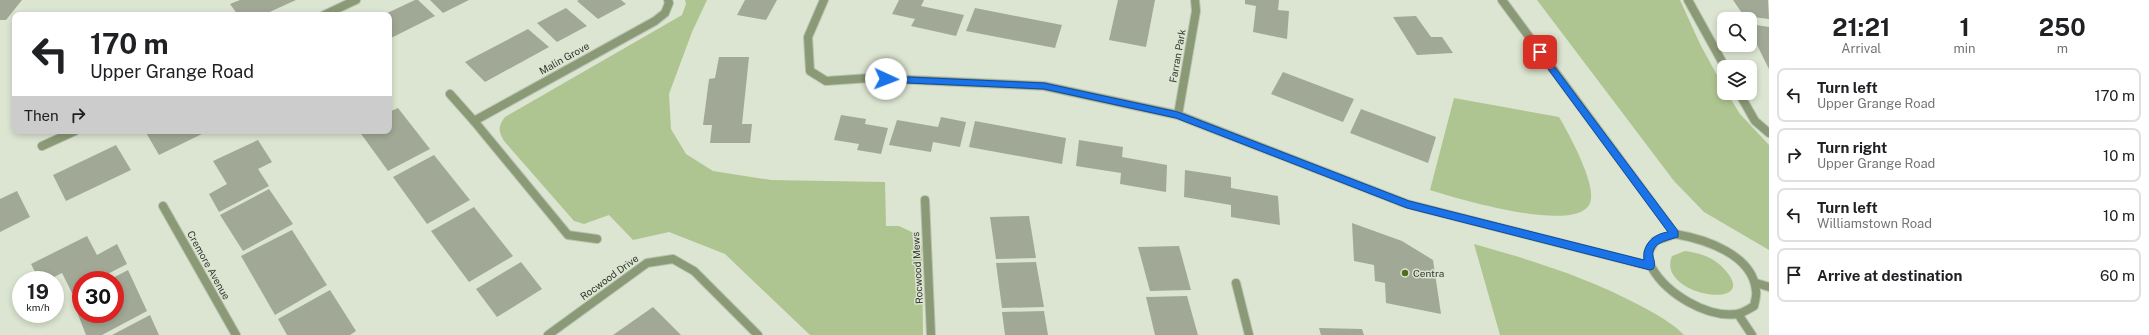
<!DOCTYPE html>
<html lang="en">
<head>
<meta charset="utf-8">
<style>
	:root { --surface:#fff; --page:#f2f2f2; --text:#202124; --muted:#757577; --line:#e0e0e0 }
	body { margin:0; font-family:"Public Sans",sans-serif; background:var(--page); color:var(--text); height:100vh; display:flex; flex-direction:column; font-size:15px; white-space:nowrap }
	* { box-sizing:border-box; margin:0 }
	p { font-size:13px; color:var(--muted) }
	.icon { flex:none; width:22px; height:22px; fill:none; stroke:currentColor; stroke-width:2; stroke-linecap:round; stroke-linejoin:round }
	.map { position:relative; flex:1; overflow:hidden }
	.panel { display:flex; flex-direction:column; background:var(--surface); width:380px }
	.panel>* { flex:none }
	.guide { position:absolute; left:12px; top:12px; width:380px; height:122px; border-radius:8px; box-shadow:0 2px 6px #0003; background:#fff; color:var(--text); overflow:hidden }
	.buttons { position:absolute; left:1717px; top:12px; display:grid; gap:8px }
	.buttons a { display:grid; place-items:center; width:40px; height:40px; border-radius:8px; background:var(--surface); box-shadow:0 2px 6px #0003; font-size:20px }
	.speed { position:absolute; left:12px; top:271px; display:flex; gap:8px; font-size:20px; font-weight:700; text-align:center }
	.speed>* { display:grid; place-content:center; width:52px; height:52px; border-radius:50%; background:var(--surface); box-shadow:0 2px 6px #0003; line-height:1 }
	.speed small { font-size:10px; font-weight:400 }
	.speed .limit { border:6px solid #d22; background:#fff; color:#111 }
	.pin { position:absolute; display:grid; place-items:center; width:34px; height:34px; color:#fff; margin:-17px; border-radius:8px; box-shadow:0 2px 6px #0006 }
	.me { position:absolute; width:44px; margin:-22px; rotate:92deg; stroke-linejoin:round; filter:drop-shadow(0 0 3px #0008) }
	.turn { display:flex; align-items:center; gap:14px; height:84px; padding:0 12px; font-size:18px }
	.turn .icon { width:52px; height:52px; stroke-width:2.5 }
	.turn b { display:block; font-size:28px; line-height:34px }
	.then { display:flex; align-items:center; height:38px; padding:0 12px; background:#0003; gap:8px; font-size:15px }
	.eta { display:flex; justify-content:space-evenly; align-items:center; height:68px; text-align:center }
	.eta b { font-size:24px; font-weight:700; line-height:28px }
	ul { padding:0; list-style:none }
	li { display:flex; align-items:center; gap:12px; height:54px; margin:0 8px 6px; padding:0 4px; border:2px solid var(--line); border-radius:8px }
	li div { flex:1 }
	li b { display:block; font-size:15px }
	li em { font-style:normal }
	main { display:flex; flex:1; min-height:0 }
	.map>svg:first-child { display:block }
	.green { fill:#afc591 }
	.building { fill:#a1a996 }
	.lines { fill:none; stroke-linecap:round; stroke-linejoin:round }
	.minor-casing { stroke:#bac2b0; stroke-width:10 }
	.tertiary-casing { stroke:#bac2b0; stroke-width:10 }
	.minor { stroke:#8a9976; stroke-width:8 }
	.tertiary { stroke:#8a9976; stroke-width:8 }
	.route { fill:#1a73e8; stroke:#114b97 }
	.poi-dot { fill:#536d20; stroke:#dce5d1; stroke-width:1.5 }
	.labels { text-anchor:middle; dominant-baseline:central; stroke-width:3; stroke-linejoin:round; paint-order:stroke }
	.street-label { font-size:10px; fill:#33362e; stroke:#dce5d1 }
	.poi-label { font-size:10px; fill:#33362e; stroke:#dce5d1; text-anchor:start }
</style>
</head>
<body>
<main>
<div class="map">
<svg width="1769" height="335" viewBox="0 0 1769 335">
	<rect width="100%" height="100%" fill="#dce5d1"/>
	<!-- green -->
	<g class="green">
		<path d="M685,0h22l-15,32 -23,62 2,35 15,25 27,17 58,9 114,2 1,44h13l17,8 6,13 1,88h-113l-85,-81 -56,-22 -36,8 -24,-25 -25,9 -10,-3 -70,-80c-6,-10 -6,-15 1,-24l177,-102 4,-11z"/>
		<path d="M1537,0h143l20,44 24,44v5h3l13,21 29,31v105l-65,-38 -30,-31z"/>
		<path d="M1454,98l105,19c10,17 38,68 31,86 -13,32 -135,-5 -160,-13z"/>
		<path d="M1474,244c57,16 113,33 165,61 17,9 32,17 45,30h-184z"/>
		<path d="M1685,251c16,2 30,7 40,19 38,42 -70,26 -53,-14z"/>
	</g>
	<!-- building -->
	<g class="building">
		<path d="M0,0h22l-16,20h-6z"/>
		<path d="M240,0h56l-33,15h-25l-8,-11z"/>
		<path d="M415,0h3l17,16 -46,23v-24h-6z"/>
		<path d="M430,0h39l-26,13z"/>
		<path d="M579,0h42l5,4 -28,15 -21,-18z"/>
		<path d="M745,0h32l-11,20 -29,-5z"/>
		<path d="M899,0h25l-3,6 43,9 -8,21 -45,-10 4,-7 -23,-5z"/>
		<path d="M1118,0h37l-9,47 -37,-7z"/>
		<path d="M1245,0h34l-1,10 11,1 -2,28 -34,-7 3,-26 -11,-2z"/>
		<path d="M1733,0h35l1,19 -25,-3z"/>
		<path d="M566,8l21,18 -30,16 -20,-19z"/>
		<path d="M975,8l87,17 -7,23 -89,-17z"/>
		<path d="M1416,16l15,21h11l11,16 -36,2 -24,-38z"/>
		<path d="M1750,24l19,3v42l-19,-38z"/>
		<path d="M528,29l21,18 -64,35 -20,-20z"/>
		<path d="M719,57h30l-7,67h10l-2,19h-40l2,-18h-9l6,-46 6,-1z"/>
		<path d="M1283,72l71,27 -11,23 -72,-28z"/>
		<path d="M398,108l32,41 -42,22 -29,-40h30v-19z"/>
		<path d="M1361,109l75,28 -8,26 -78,-30z"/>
		<path d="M841,115l25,4 -1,5 23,4 -7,26 -24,-4 2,-6 -25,-4z"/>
		<path d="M941,117l25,5 -6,25 -27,-5 -2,10 -42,-7 8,-25 41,7z"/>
		<path d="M975,121l91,17 -4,26 -93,-17z"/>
		<path d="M145,131h63l-49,24z"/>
		<path d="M258,140l14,22 -14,7 11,17 -50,26 -10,-18 18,-10 -14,-23z"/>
		<path d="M1079,140l44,7 -1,10 45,8 -1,27 -46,-8 1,-11 -45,-7z"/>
		<path d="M116,145l15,25 -65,31 -13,-26z"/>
		<path d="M434,155l36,45 -43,24 -34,-47z"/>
		<path d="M1185,170l46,7v11l47,8 2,29 -49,-8v-12l-47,-8z"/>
		<path d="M269,189l24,35 -50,27 -23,-36z"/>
		<path d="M17,191l13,26 -30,15v-33z"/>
		<path d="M474,207l39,49 -44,26 -38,-51z"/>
		<path d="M1029,216l7,42 -40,1 -6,-42z"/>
		<path d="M1352,223l50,18 31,19 8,54 -55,-11 -1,-20 -10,-2 -1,-16 -20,-4z"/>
		<path d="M292,230l35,55 -52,30 -34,-59z"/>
		<path d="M87,236l10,19 20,-11 10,20 -31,16h-15v8l-9,5 -10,-20 -14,7h-9l-8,-16z"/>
		<path d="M1179,246l12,44 -41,1 -12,-44z"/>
		<path d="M521,262l21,27 -45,28 -21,-28z"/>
		<path d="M1036,262l8,45 -42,1 -6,-45z"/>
		<path d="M128,270l19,41 -45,24h-16l-14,-36 9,-5v20h34v-34h-6z"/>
		<path d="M330,290l26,41 -6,4h-63l-9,-16z"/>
		<path d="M1187,296l11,39h-43l-9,-38z"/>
		<path d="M653,307l28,28h-68z"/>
		<path d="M1044,311l4,24h-43l-3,-23z"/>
		<path d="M150,315l9,20h-47z"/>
		<path d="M1319,328l43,1 2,6h-43z"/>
	</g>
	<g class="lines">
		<defs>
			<g id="minor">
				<path d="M824,0l-16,37 2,34 16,10 44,-3 174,8 134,29 229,89 243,62"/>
				<path d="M1688,0l37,67"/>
				<path d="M324,15l32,-15"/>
				<path d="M1739,93l16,28 14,12"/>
				<path d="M450,94l24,27"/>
				<path d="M1178,115l18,-104 -1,-11"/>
				<path d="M42,146l33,-15"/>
				<path d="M925,200l6,135"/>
				<path d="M163,206l73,129"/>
				<path d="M597,239l-29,-4 -94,-114 181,-100 10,-8 4,-10 -1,-3"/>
				<path d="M1236,283l13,52"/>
				<path d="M1756,283l13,4"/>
				<path d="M548,335l99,-72 26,-4 21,12 64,64"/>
			</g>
			<g id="tertiary">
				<path d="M1502,0l173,234"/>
				<path d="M1675,234c29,5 78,20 81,57 1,4 -1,10 -2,15 -5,3 -11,7 -17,8 -30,4 -70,-20 -85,-46 -3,-4 -3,-10 -4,-15l7,-12z"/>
				<path d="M1738,314l14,21"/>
			</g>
		</defs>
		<!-- minor casing -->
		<use href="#minor" class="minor-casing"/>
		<!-- tertiary casing -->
		<use href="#tertiary" class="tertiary-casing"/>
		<!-- minor -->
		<use href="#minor" class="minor"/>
		<!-- tertiary -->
		<use href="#tertiary" class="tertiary"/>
	</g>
	<!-- route -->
	<path class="route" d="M1540,49l2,1 136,181v6c-9,3 -27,5 -25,19 1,5 3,8 0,13l-3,1 -243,-62 -231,-90 -132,-29 -158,-7 -4,-3 4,-3 158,7 134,29 231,89 235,59c-2,-15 9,-26 24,-28l-131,-178v-4z"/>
	<!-- markers -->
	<circle class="poi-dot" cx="1405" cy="273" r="4"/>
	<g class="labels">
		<!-- street labels -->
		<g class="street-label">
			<text transform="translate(1177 56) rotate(-80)">Farran Park</text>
			<text transform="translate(564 58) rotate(-29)">Malin Grove</text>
			<text transform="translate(209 265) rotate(61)">Cremore Avenue</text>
			<text transform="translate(917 268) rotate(-93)">Rocwood Mews</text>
			<text transform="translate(609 277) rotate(-36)">Rocwood Drive</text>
		</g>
		<!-- poi labels -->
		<g class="poi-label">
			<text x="1413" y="273">Centra</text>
		</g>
	</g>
</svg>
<div class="buttons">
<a><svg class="icon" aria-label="search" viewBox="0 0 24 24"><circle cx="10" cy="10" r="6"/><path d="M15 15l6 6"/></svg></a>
<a><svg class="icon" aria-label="layers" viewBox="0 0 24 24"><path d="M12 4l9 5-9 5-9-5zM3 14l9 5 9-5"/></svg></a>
</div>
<div class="speed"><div>19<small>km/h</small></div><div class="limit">30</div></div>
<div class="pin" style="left:1540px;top:52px;background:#d93025"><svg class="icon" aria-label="arrive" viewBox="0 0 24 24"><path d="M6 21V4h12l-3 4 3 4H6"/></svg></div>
<svg class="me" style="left:886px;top:79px" viewBox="-20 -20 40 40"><circle r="19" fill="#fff"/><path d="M0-13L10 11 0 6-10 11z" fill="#1a73e8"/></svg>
<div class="guide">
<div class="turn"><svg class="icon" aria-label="left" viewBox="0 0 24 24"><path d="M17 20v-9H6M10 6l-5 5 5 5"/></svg><div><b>170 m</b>Upper Grange Road</div></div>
<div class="then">Then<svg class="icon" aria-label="right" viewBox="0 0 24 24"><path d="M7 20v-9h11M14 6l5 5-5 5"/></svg></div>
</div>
</div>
<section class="panel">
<div class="eta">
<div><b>21:21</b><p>Arrival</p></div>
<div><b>1</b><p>min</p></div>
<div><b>250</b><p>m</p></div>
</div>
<ul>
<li><svg class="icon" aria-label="left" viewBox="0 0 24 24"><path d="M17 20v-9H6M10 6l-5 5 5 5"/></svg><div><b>Turn left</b><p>Upper Grange Road</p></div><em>170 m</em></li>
<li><svg class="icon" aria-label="right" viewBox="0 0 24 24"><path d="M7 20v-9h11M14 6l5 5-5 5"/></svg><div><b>Turn right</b><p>Upper Grange Road</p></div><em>10 m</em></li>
<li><svg class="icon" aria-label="left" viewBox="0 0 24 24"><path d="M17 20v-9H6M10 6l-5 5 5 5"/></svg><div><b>Turn left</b><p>Williamstown Road</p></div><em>10 m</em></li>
<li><svg class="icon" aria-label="arrive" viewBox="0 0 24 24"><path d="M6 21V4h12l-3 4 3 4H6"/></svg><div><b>Arrive at destination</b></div><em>60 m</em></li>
</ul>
</section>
</main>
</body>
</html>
